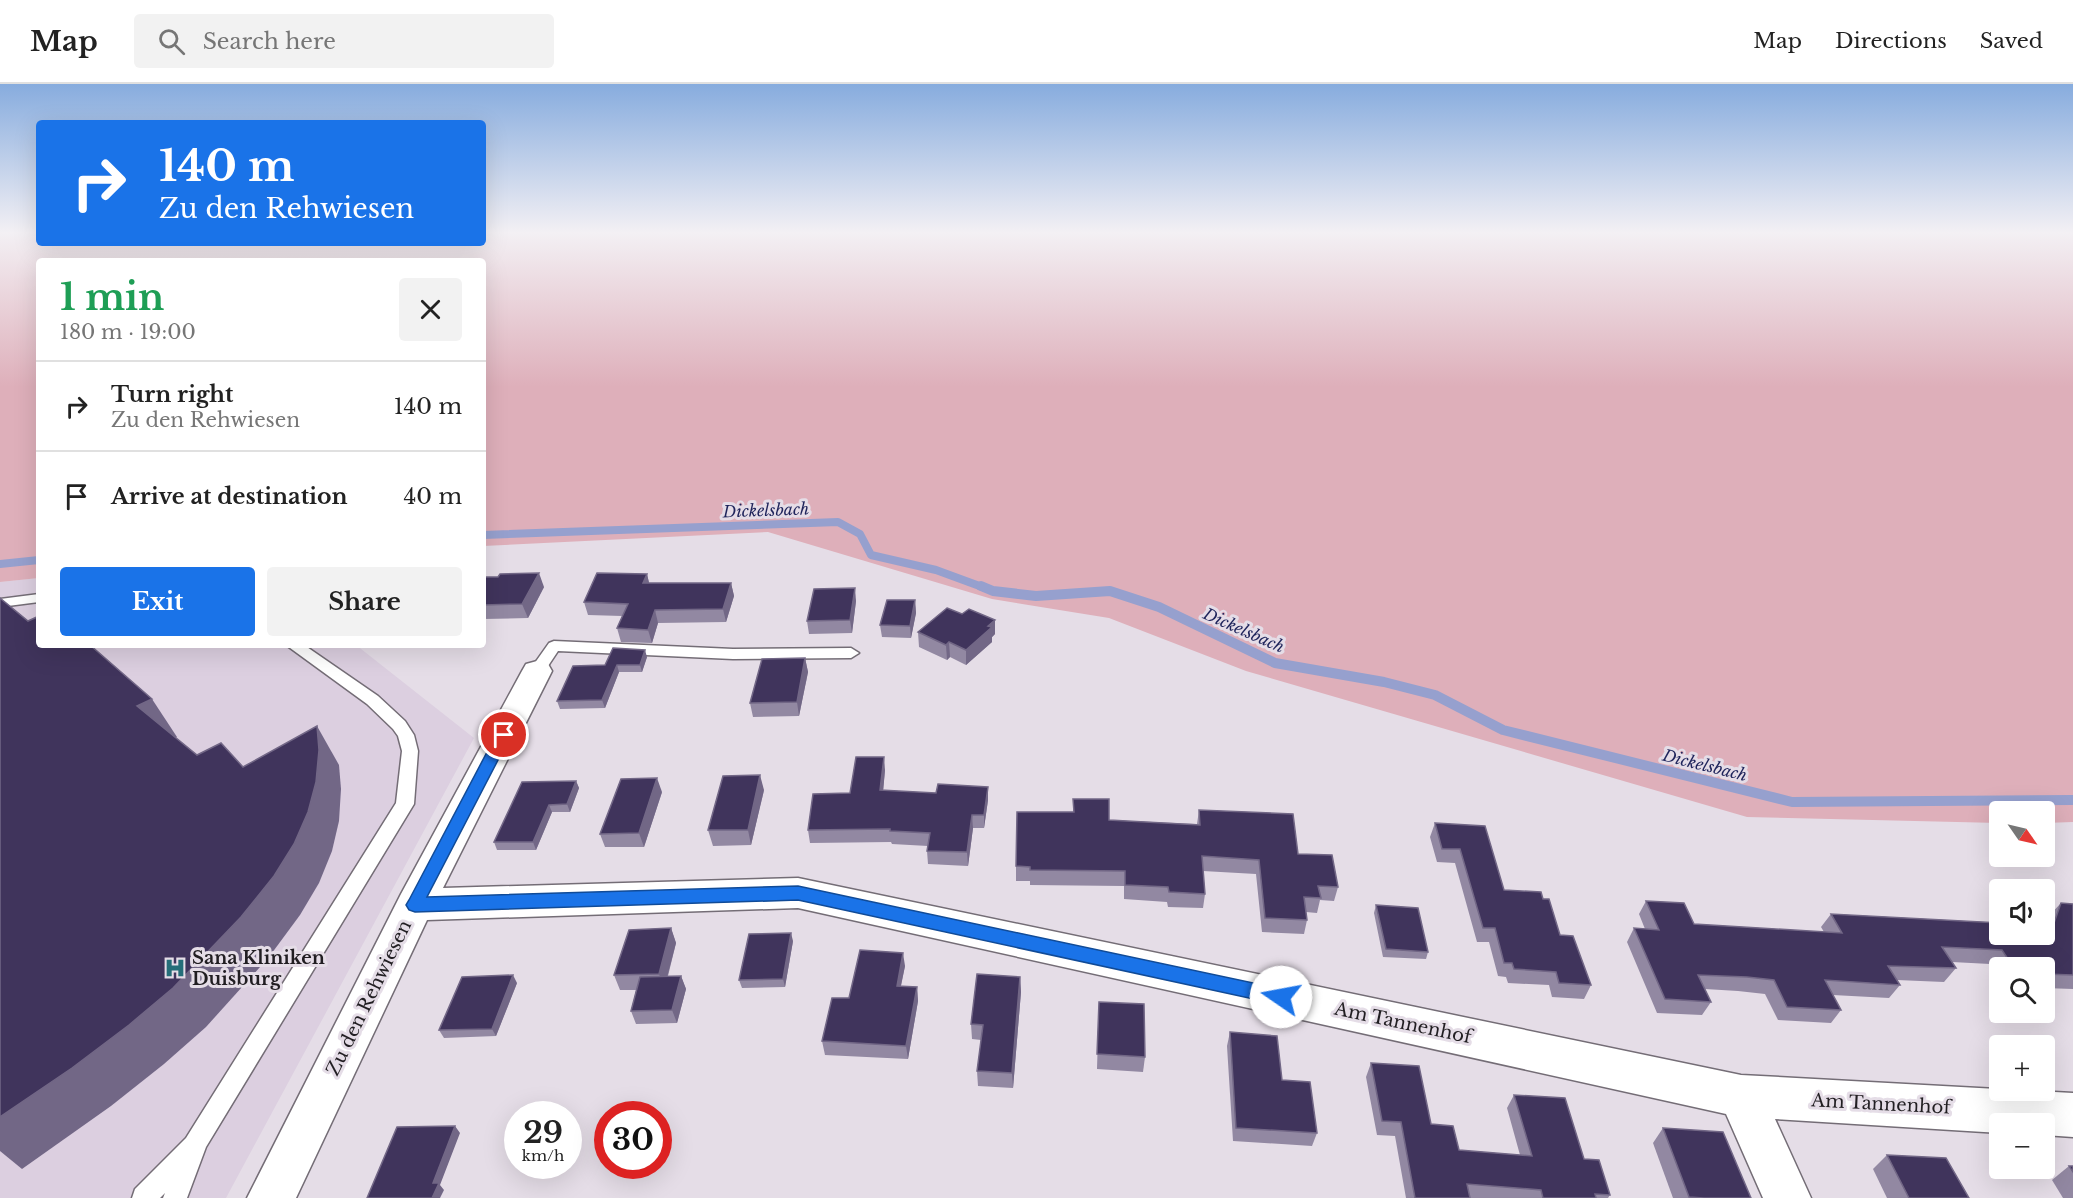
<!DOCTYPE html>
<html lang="en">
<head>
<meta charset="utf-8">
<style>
	:root { --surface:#fff; --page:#f2f2f2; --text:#222; --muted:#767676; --line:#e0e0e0; --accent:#1a73e8 }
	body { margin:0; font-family:"Libre Baskerville",serif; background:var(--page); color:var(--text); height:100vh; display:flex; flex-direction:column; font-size:22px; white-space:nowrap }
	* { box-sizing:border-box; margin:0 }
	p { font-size:20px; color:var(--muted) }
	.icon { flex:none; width:33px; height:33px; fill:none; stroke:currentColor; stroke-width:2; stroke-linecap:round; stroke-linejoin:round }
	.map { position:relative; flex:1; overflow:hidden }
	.panel { position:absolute; left:36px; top:174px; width:450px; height:390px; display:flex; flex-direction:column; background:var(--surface); border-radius:6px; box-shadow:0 6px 24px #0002 }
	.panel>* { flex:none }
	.top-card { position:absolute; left:36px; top:36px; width:450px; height:126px; border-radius:6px; box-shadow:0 6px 24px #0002; background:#1a73e8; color:#fff; overflow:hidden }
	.needle { width:39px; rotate:124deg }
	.fabs { position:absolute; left:1989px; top:717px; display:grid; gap:12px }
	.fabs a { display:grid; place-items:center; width:66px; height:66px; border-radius:6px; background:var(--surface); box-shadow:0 6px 24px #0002; font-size:30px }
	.speed { position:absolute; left:504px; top:1017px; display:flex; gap:12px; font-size:30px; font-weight:700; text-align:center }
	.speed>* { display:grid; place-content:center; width:78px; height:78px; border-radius:50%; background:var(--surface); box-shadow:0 6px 24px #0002; line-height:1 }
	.speed small { font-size:15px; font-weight:400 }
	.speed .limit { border:9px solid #d22; background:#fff; color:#111 }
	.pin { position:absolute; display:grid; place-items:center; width:51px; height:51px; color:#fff; margin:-26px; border:3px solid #fff; border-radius:50%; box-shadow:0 2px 6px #0007 }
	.me { position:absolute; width:66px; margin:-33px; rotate:282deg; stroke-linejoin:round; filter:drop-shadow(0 0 4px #0008) }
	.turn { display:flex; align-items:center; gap:21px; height:126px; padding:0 24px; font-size:27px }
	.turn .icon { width:78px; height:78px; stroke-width:2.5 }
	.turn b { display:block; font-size:42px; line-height:51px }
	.round { display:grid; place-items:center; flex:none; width:63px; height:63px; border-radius:6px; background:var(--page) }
	.overview { display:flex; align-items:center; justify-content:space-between; height:102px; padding:0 24px }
	h1 { font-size:36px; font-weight:700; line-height:45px; color:#1e9e55 }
	.primary-button { display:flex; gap:12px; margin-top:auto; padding:12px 24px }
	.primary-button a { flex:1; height:69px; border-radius:6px; background:var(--accent); color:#fff; font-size:24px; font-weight:700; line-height:69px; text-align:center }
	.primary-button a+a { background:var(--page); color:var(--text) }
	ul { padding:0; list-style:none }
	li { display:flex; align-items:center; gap:18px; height:90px; padding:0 24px; border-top:2px solid var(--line) }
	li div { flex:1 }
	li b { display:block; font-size:22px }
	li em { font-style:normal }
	header { display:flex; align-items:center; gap:36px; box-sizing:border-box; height:84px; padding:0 30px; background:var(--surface); border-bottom:2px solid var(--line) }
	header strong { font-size:28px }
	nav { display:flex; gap:33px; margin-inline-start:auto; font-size:21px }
	.search { width:420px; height:54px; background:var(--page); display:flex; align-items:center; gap:15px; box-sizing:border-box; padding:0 21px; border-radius:6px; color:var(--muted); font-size:22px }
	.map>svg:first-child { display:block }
	.built { fill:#dccfe0 }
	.green { fill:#deafba }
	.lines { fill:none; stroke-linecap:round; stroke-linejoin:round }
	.stream-far1 { stroke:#96a0ce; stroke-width:8 }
	.stream { stroke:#96a0ce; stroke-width:10 }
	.service-casing { stroke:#746d76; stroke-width:3 }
	.minor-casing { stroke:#746d76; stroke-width:3 }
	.service { fill:#fff; fill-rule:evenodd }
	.minor { fill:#fff; fill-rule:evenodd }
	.wall { fill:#9288a2 }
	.shaded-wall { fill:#726786 }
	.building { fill:#40345c; stroke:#726786; stroke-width:1.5 }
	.route { fill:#1a73e8; stroke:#114b97; stroke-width:1.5 }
	.labels { text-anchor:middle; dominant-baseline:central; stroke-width:6; stroke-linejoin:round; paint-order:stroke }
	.water-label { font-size:16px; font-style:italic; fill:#1f245b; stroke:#e5dde7 }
	.near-poi-label { font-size:18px; font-weight:bold; fill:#211e22; stroke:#e5dde7; text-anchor:start }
	.near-street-label { font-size:18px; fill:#211e22; stroke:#e5dde7 }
</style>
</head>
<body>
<header>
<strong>Map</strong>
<div class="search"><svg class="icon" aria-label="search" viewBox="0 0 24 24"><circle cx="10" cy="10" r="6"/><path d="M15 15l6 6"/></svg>Search here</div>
<nav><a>Map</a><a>Directions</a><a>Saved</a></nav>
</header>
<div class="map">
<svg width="2073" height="1114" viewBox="0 0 2073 1114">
	<rect width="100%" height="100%" fill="#e5dde7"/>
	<!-- built -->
	<path class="built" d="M39,494v67h317l118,93 -248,460h-226v-616z"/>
	<!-- green -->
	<path class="green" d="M0,147h39v12h444v-12h1590v591l-28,1 -1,-11h-44l-1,11 -252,-6 -501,-146 -137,-53 -117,-19 -224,-67 -285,14v-285h-444v317l-39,4z"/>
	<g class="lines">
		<!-- stream-far1 -->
		<g class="stream-far1">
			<path d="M483,451l355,-13 22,12 11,21 65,15 49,18"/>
			<path d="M0,480l39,-4"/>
		</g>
		<!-- stream -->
		<path class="stream" d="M981,502l12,5 43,5 74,-5 49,16 116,56 109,19 51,13 68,35 289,72 281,-2"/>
		<defs>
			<g id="service">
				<path d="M39,510v8l-39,5v-8z"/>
				<path d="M554,557l179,8 118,-1 8,5 -8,5 -118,1 -175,-8 -16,24h-10l-3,-4 3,-4 17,-24z"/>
				<path d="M286,561h18l74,51 27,25 9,14 4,16 -4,53 -208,343 -19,51h-24l2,-5 -5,5h-28l3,-9 51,-51 210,-335 6,-52 -4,-15 -5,-7 -26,-25z"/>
			</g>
			<path id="minor" d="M537,577l11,3 4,7 -109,217 355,-10 943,197 332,18v44l-29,-2v-11h-44v9l-225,-14 36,79h-48l-37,-84 -928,-206 -371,12 -131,278h-49l154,-304 121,-223 4,-7z"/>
		</defs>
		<!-- service casing -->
		<use href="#service" class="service-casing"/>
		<!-- minor casing -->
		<use href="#minor" class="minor-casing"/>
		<!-- service -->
		<use href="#service" class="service"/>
		<!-- minor -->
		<use href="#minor" class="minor"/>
	</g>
	<!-- wall -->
	<g class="wall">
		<path d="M647,490l2,9h82l3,13 -8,26 -68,1 -6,20 -31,-1 -4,-14 5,-12 -34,-1 -4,-13z"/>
		<path d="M483,493l61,10 -16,31 -45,1z"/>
		<path d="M915,516l1,13 -5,25 -29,-1 -2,-12z"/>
		<path d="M856,517l-4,32 -43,1 -2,-13z"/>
		<path d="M918,548l77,2 -3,3v5l-26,23 -16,-8 -3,3 -28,-13z"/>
		<path d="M647,573l-5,15h-23l-14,36 -45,1 -3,-8 48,-36z"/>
		<path d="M805,574l3,14 -9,44 -46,1 -3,-14z"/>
		<path d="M885,686l-2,20 105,10 -4,28h-11l-5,38 -40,-2 -1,-13 1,-5 -36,-2 -1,-2 -81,1 -2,-13 42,-37z"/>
		<path d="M576,697l3,7 -9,24h-18l-16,38h-39l-3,-8z"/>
		<path d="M764,706l-13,55 -38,1 -5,-16z"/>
		<path d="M662,708l-18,55h-39l-5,-13z"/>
		<path d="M1073,715l36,21 88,4 2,-14 99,44 40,33 -4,14 -14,-1 -3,13 -11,-1 1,8 -3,14 -42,-2 -6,-58 -53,-3 2,23 -2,14 -35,-1 -1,-5 -43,-3v-13l-94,-1v-4h-14v-15l57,-54z"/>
		<path d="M1435,739l69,67 56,45 31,50 -7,14 -32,-2 -3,-12 -41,-2 -2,-6 -8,-1 -9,-34h-12l-22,-79 -18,-1 -7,-25z"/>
		<path d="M1646,817l48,23 130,8 -3,-5 10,-13 214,11 3,-8 13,-14 12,1v85l-29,-1v-20h-44v10l-10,-14 -38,-2 4,6 -12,14 -47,-2 3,5 -11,13 -56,-3 8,15 -10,13 -53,-3 -13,-26 -27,-3 -33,-2 6,13 -9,13 -45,-2 -30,-71 7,-14 11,1 -6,-15z"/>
		<path d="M1376,821l52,47 -2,7 -43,-2 -9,-44z"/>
		<path d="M671,844l5,15 -8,33h13l5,13 -9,34 -41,1 -5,-13 5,-21h-16l-6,-15z"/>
		<path d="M793,857l-8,46 -43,1 -3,-8z"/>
		<path d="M905,882l-4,20 16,1 1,14 -10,58 -83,-4 -3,-14 27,-43z"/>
		<path d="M1020,893l1,15 -8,96 -35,-2 -1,-15 4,-31 -9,-1 -1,-15z"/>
		<path d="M517,899l-21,53 -52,2 -5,-8z"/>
		<path d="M1099,918l46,55 -2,15 -46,-3z"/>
		<path d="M1230,948l52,48 35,53 -5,13 -79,-5 -6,-95z"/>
		<path d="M1371,979l60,61 28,26 61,5 -13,-47 7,-13 70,64 26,36 -2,3h-202l-11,-62 -18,-1 -11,-58z"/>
		<path d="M1663,1044l88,70h-78l-20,-55z"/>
		<path d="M1887,1071l82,43h-82l-14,-29z"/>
		<path d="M2069,1082h4v32h-10l-11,-18z"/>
	</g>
	<!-- shaded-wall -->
	<g class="shaded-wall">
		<path d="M539,489l5,14 -16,31 -6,-14z"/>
		<path d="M647,490l3,13 -7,-4z"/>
		<path d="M731,499l3,13 -8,26 -3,-13z"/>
		<path d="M855,504l1,13 -4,32 -2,-13z"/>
		<path d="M915,516l1,13 -5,25 -1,-12z"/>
		<path d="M655,526l3,13 -6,20 -4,-13z"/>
		<path d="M995,536v14l-3,3v5l-26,23v-15l22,-24z"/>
		<path d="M949,558l1,15 -3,3 -1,-15z"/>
		<path d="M645,566l2,7 -5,15 -2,-7z"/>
		<path d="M805,574l3,14 -9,44 -2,-14z"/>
		<path d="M617,581l2,7 -14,36 -3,-8z"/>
		<path d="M152,615l25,38 -14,8 -26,-39z"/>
		<path d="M317,642l22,39 2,24 -2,32 -7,30 -13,32 -19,32 -31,42 -63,70 -42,37 -53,42 -89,63 -22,-18v-34z"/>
		<path d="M884,673l1,13 -3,34 -2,-14z"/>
		<path d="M760,691l4,15 -13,55 -3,-15z"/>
		<path d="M657,694l5,14 -18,55 -5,-14z"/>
		<path d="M576,697l3,7 -9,24 -3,-8z"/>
		<path d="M988,703v13l-4,28v-13z"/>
		<path d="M549,721l3,7 -16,38 -3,-8z"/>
		<path d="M972,731l1,13 -5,38 -1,-14z"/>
		<path d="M671,844l5,15 -12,46 -5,-15z"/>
		<path d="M791,849l2,8 -8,46 -2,-8z"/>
		<path d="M903,869l2,13 -7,33 -1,-13z"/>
		<path d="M513,891l4,8 -21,53 -4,-7z"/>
		<path d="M681,892l5,13 -9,34 -5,-13z"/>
		<path d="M1020,893l1,15 -8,96 -1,-15z"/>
		<path d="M917,903l1,14 -10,58 -2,-13z"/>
		<path d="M455,1042l5,7 -20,52 4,5 -4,8h-8l1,-15z"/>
	</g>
	<!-- building -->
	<g class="building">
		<path d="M539,489l-17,31 -39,1v-28h15l2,-3z"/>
		<path d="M597,489l50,1 -4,9h88l-8,26 -68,1 -7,20 -31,-2 11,-24 -44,-2z"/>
		<path d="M855,504l-5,32 -43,1 7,-32z"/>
		<path d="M0,514l28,23 11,-5v29h51l62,54 -15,7 60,49 24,-12 22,24 74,-41 2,24 -3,32 -8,30 -14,32 -20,32 -33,41 -68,71 -44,37 -57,43 -72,49z"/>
		<path d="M887,516h28l-5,26 -30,-1z"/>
		<path d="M947,524l15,6 7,-5 26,11 -7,6 4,1 -26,23 -17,-8 -3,3 -28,-13z"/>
		<path d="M613,564l32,2 -5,15h-23l-15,35 -45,1 16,-35 32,-1z"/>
		<path d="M805,574l-8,44 -47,1 12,-44z"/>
		<path d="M856,673h28l-4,33 56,3 2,-9 50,3 -4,28h-12l-5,37 -40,-1 3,-18 -40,-2v-2l-82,1 5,-36 37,-1z"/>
		<path d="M760,691l-12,55h-40l15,-54z"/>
		<path d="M657,694l-18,55 -39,1 21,-55z"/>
		<path d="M576,697l-9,23 -18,1 -16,37h-39l28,-60z"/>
		<path d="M1073,715h36v21l91,5 -1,-15 94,4 5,40 34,1 6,32 -20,-1 3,12 -17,-1 3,23 -42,-2 -6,-58 -57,-4 3,38 -36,-2 -1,-5 -43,-2v-14l-95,-1v-3l-14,-1 1,-54h57z"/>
		<path d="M1435,739l50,3 19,64 37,2 2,7h6l11,36 13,1 18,49 -32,-2 -3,-11 -42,-3 -2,-6h-8l-9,-35h-12l-23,-79h-18z"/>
		<path d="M1646,817l38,2 10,21 148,9 -11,-19 169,9v11h44v-9l9,1 8,-23 12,1v71l-29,-1v-6h-30l-12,-18 -60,-3 14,21 -68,-2 12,19 -75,-5 16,30 -54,-3 -13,-27 -27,-3 -49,-2 13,27 -46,-3 -31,-71 25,2z"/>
		<path d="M1376,821l42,3 10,44 -42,-3z"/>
		<path d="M671,844l-12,46 -45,1 15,-45z"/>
		<path d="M791,849l-8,46 -44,1 10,-46z"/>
		<path d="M860,866l43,3 -6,33 20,1 -11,59 -84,-5 10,-43h17z"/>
		<path d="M977,890l43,3 -8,96 -35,-2 6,-46 -12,-1z"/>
		<path d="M513,891l-21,54 -53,1 23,-53z"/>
		<path d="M681,892l-9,34 -41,1 9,-34z"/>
		<path d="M1099,918l45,2 1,53 -48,-3z"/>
		<path d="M1230,948l47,4 5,44 28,2 7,51 -81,-5z"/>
		<path d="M1371,979l48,3 12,58 22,2 6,24 73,6 -18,-61 51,3 19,61 15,1 11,35 -15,-1 1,4h-53l-2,-8 -74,-6 3,14h-55l-14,-76 -19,-1z"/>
		<path d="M455,1042l-22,57h6l-7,15h-65l30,-71z"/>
		<path d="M1663,1044l60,4 28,66h-47l-15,-1z"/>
		<path d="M1887,1071l59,3 23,40h-60z"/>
		<path d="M2069,1082h4v6z"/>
	</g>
	<!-- sky -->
	<linearGradient id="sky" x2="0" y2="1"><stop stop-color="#87acde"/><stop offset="0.49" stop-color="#f3f0f4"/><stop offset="1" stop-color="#f3f0f4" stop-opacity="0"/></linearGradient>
	<rect width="2073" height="303" fill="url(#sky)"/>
	<!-- route -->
	<path class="route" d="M504,645l7,6 -84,162 371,-11 483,103 7,2 3,6 -3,6 -7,2 -483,-105 -383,12 -6,-2 -3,-5 3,-5 87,-165z"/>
	<!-- icons -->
	<defs>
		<symbol id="hospital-bare" viewBox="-9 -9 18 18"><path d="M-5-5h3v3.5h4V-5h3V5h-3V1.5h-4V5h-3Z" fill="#256e79" stroke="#e5dde7" stroke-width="2.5" paint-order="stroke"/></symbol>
	</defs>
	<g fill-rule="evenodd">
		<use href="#hospital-bare" x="160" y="869" width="30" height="30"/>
	</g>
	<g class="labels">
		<!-- water labels -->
		<g class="water-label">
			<text transform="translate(766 426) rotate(-2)">Dickelsbach</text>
			<text transform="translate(1244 546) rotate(24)">Dickelsbach</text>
			<text transform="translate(1705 681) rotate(14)">Dickelsbach</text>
		</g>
		<!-- near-poi labels -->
		<g class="near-poi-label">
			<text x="192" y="874">Sana Kliniken<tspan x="192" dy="21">Duisburg</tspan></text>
		</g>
		<!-- near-street labels -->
		<g class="near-street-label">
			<text transform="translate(369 914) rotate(-64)">Zu den Rehwiesen</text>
			<text transform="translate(1403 939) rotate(12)">Am Tannenhof</text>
			<text transform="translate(1881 1020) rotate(3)">Am Tannenhof</text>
		</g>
	</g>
</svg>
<div class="fabs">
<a><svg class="needle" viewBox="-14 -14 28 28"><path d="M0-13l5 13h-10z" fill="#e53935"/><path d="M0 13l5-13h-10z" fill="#767676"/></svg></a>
<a><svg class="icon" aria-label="sound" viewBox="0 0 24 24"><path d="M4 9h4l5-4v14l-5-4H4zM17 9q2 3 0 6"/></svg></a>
<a><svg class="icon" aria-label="search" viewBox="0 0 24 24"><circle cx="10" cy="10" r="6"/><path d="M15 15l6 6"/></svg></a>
<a>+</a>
<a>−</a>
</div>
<div class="speed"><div>29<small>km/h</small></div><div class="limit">30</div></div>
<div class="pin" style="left:504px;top:651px;background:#d93025"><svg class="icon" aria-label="arrive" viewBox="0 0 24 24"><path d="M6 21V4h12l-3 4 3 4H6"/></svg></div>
<svg class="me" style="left:1281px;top:913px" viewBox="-20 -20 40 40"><circle r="19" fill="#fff"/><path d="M0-13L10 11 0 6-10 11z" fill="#1a73e8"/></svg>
<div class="top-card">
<div class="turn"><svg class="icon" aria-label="right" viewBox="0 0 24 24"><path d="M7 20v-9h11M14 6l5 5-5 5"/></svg><div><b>140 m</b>Zu den Rehwiesen</div></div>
</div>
<section class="panel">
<div class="overview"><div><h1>1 min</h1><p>180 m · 19:00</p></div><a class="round"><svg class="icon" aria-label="close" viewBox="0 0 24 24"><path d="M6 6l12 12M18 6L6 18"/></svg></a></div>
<ul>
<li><svg class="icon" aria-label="right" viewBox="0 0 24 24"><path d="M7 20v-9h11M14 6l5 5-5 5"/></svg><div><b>Turn right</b><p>Zu den Rehwiesen</p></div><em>140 m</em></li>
<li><svg class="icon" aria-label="arrive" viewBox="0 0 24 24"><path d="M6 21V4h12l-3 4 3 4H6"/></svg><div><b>Arrive at destination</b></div><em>40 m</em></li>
</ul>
<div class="primary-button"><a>Exit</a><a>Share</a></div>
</section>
</div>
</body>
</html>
